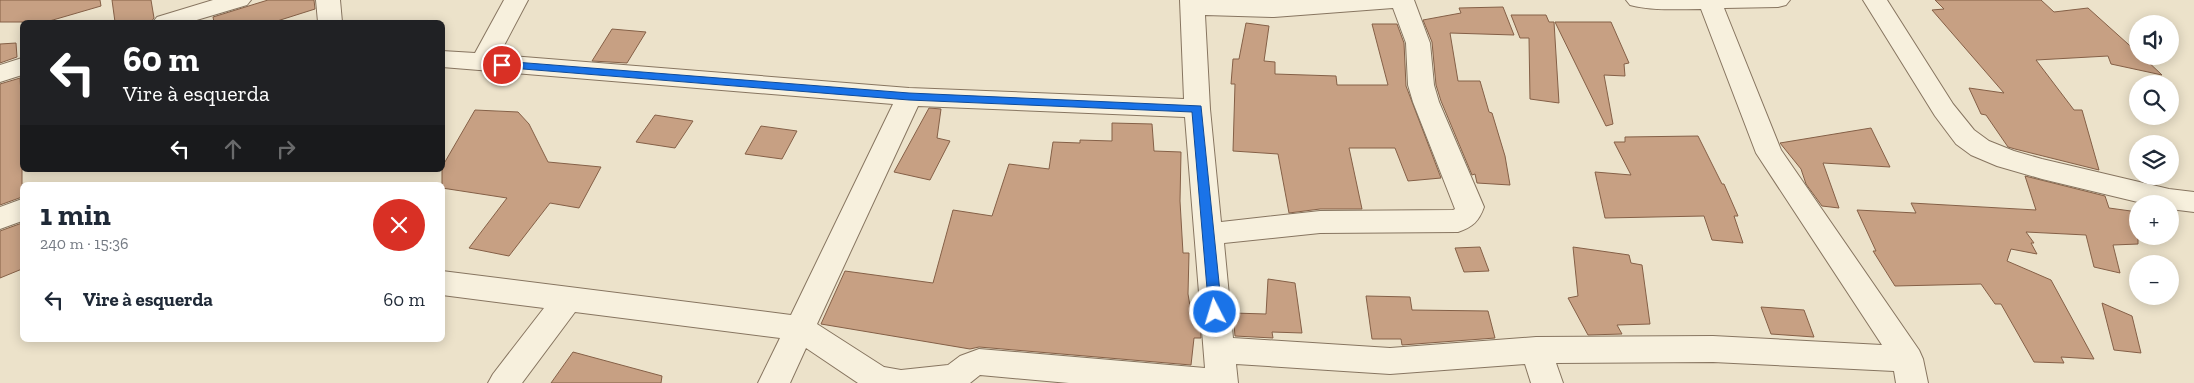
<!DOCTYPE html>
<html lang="pt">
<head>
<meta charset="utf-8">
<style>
	:root { --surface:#fff; --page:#f6f6f7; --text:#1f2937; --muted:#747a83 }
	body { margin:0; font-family:"Zilla Slab",serif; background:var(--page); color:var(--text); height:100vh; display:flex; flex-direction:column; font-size:19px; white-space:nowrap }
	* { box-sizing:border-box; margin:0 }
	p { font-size:16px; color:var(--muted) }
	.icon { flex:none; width:28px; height:28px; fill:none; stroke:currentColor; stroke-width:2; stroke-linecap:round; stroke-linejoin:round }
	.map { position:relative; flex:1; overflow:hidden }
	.sheet { position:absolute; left:20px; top:182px; width:425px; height:160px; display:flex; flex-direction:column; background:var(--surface); border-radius:8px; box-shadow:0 2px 12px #0003 }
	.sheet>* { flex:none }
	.hud { position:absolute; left:20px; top:20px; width:425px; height:152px; border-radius:8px; box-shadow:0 2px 12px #0003; background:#202124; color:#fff; overflow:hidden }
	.controls { position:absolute; left:2129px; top:15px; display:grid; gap:10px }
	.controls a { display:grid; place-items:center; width:50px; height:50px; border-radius:50%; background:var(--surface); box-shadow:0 2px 12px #0003; font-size:25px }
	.pin { position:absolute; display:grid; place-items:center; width:42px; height:42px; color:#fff; margin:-21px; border:2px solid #fff; border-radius:50%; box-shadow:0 1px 5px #0007 }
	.me { position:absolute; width:55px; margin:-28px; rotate:355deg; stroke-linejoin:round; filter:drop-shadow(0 0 4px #0008) }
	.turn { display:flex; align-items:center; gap:18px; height:105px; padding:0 20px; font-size:22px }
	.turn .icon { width:65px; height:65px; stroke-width:2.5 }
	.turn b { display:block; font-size:35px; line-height:42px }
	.lanes { display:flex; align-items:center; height:48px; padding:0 20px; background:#0003; justify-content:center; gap:25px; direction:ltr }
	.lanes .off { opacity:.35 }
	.round { display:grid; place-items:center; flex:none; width:52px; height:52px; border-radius:26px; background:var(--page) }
	.head { display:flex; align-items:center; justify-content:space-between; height:85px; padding:0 20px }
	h1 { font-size:30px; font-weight:700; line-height:38px }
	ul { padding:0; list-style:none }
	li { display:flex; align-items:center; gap:15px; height:65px; padding:0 20px }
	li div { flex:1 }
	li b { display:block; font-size:19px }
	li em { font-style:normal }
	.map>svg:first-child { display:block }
	.building { fill:#c7a083; stroke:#856047 }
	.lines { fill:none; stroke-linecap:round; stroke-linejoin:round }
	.street-casing { stroke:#877560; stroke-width:2 }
	.street { fill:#f7f0dd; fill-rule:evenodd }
	.route { fill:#1a73e8; stroke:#114b97 }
</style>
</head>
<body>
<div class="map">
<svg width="2194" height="383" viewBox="0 0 2194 383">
	<rect width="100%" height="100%" fill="#ece2ca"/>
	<!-- building -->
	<g class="building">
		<path d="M0,0h100l1,6 -55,16h-46z"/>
		<path d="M112,0h39l3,18 -3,4h-36z"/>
		<path d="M268,0h46l1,9 -41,13h-60l-1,-5z"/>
		<path d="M1935,0h106l13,12 34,-4 50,45v3h4l20,19 -51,-11 -3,-8 -72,4 38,50h8l17,60 -84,-21 -7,-2 -22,-32 -5,-1 -12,-26 35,5 -72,-83 12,-1z"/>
		<path d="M1503,7l11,28 -64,-2 8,48h22l9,31 3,1 13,43 5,29 -33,-2 -2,-9 -3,1 -31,-74 -5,-16 -4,-43 -9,-22 38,-7 -2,-5z"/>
		<path d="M1511,15h35l3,7h5l5,81 -29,-4 -1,-61h-9z"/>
		<path d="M1555,22h56l18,41 -5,1 1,12 -21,-1 9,49 -7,2z"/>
		<path d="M1246,23l23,3 -5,35 11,1v12l61,2 1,9h51l-16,-61h25l7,19 2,43 35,92 -33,3 -13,-33h-46l13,61h-42l-31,4 -11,-59 -45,-3 2,-67h-4l2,-25h6z"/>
		<path d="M612,29l34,3 -19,31 -35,-2z"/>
		<path d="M16,43l1,14 -17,6v-19z"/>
		<path d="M20,78l2,29v90l-22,8v-121z"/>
		<path d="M929,108l12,1 -4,29 13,3 -20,39 -36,-8z"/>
		<path d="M475,110l43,2 11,12 19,38 53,5 -22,41 -29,-5 -41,53 -40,-8 38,-50 -65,-10v-21z"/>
		<path d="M655,115l38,6 -18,27 -39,-6z"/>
		<path d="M1112,123l40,1 2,27 27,1 -1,49 3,52h6l-1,41 3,18h8l2,26h-7l-3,27 -212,-18 -9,2 -149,-25 24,-53 88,12 20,-73 39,6 17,-52 40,5 4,-27 27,1v-3l32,1z"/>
		<path d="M761,126l36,5 -15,28 -37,-5z"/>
		<path d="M1871,128l19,39 -67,-4 16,45 -17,-2 -16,-22 -5,-15 -21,-26z"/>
		<path d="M1698,136l24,48h2l14,32h-4l9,27 -31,-3 -8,-24 -99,2 -10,-46 36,3 -17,-33h11v-5z"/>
		<path d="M2025,176l80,20 4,12 29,4v32l-25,1 7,28 -26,-6 -8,-32 -60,-3 8,11h-3l6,11 -26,-5 -4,12 44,19 43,79 -33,-2 3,6 -30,-1 -33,-58h-6l-14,-20 -86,2 -22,-35h3l-19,-41 59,3 -5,-10 125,7z"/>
		<path d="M22,223v46l-22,9v-47z"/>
		<path d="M1480,247l9,24 -25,1 -9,-24z"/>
		<path d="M1573,247l56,8 2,8 11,2 8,59 -33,1 5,9 -34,1 -20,-37 10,-2z"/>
		<path d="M1268,279l27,4 7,50 -30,-1 1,6 -38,-2 -2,-23 33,1z"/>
		<path d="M1366,296l44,1 2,13 76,1 7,27 -93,7 -1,-6h-29z"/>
		<path d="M2102,303l30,13 9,37 -27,-3z"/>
		<path d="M1761,307l43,3 10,27 -43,-3z"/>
		<path d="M573,352l89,24 -1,7h-110z"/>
	</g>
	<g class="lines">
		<defs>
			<g id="street">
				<path d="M213,0h38l-4,5 -57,17h-37l4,-5z"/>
				<path d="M316,0h24l2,22h-24z"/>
				<path d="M504,0h24l-29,55 410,33 275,11 -4,-99h234l16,43 4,42 5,17 45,105c-5,14 -11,20 -26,25l-138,1 -96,10 9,95 157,10 146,-11 177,-1 169,9 -126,-192 -55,-144c-24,0 -48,2 -71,-4l-4,-5h164l-4,5 -8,2 -54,1 57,142 138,200 4,9 5,24h-32l-2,-12 -181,-9 -157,1 7,20h-32l-6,-19 -135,10 -154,-10 2,19h-169l-89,-8 -10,8h-112l-52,-35 -16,35h-32l22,-45 -205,-26 -53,71h-34l5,-9 51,-66 -102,-13v-24l349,44 102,-211 -451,-37v-16l33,2zM1393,8l13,35 2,42 5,17 42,107 -2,1 -133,1 -99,11 -11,-113 -5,-94 69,2zM918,106l267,11 20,251 -226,-19 -19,7 -12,9 -47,5 -17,-3 -67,-43z"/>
				<path d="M1863,0h24l66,104 21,26 15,11 25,10 28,8 127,30 25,3v20l-24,-3v-5h-24l-104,-25 -45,-13 -26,-11 -15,-11 -21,-28z"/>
				<path d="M22,58v17l-22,7v-17z"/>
				<path d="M22,199v22l-22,8v-22z"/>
			</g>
		</defs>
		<!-- street casing -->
		<use href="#street" class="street-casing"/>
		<!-- street -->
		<use href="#street" class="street"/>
	</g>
	<!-- route -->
	<path class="route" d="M502,61l407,32 292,13 21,206 -2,3h-9l-2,-3 -17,-200 -283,-12 -411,-33v-5z"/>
</svg>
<div class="controls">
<a><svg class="icon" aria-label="sound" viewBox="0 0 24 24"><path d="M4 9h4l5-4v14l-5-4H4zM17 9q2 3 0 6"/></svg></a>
<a><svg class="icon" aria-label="search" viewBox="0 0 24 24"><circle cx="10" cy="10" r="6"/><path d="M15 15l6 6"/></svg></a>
<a><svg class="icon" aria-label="layers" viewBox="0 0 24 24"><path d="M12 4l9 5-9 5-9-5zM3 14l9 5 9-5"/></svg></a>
<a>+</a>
<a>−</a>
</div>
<div class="pin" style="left:502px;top:65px;background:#d93025"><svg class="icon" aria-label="arrive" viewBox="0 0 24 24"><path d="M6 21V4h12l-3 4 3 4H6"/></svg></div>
<svg class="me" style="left:1215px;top:312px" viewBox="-20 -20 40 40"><circle r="17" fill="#1a73e8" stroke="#fff" stroke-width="3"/><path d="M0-11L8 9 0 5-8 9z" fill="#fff"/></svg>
<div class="hud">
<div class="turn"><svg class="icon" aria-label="left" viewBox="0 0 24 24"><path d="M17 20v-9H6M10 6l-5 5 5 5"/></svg><div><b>60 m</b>Vire à esquerda</div></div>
<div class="lanes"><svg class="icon" aria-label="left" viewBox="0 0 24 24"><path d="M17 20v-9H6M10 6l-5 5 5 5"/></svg><svg class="icon off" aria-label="ahead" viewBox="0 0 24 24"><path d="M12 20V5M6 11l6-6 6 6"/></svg><svg class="icon off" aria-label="right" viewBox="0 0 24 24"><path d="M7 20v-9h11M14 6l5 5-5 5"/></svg></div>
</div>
<section class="sheet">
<div class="head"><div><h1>1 min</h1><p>240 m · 15:36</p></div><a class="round" style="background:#d93025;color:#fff"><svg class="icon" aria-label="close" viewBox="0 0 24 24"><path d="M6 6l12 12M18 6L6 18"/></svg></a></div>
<ul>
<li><svg class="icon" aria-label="left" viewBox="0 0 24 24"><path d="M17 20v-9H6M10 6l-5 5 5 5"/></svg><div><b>Vire à esquerda</b></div><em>60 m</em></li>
</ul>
</section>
</div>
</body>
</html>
